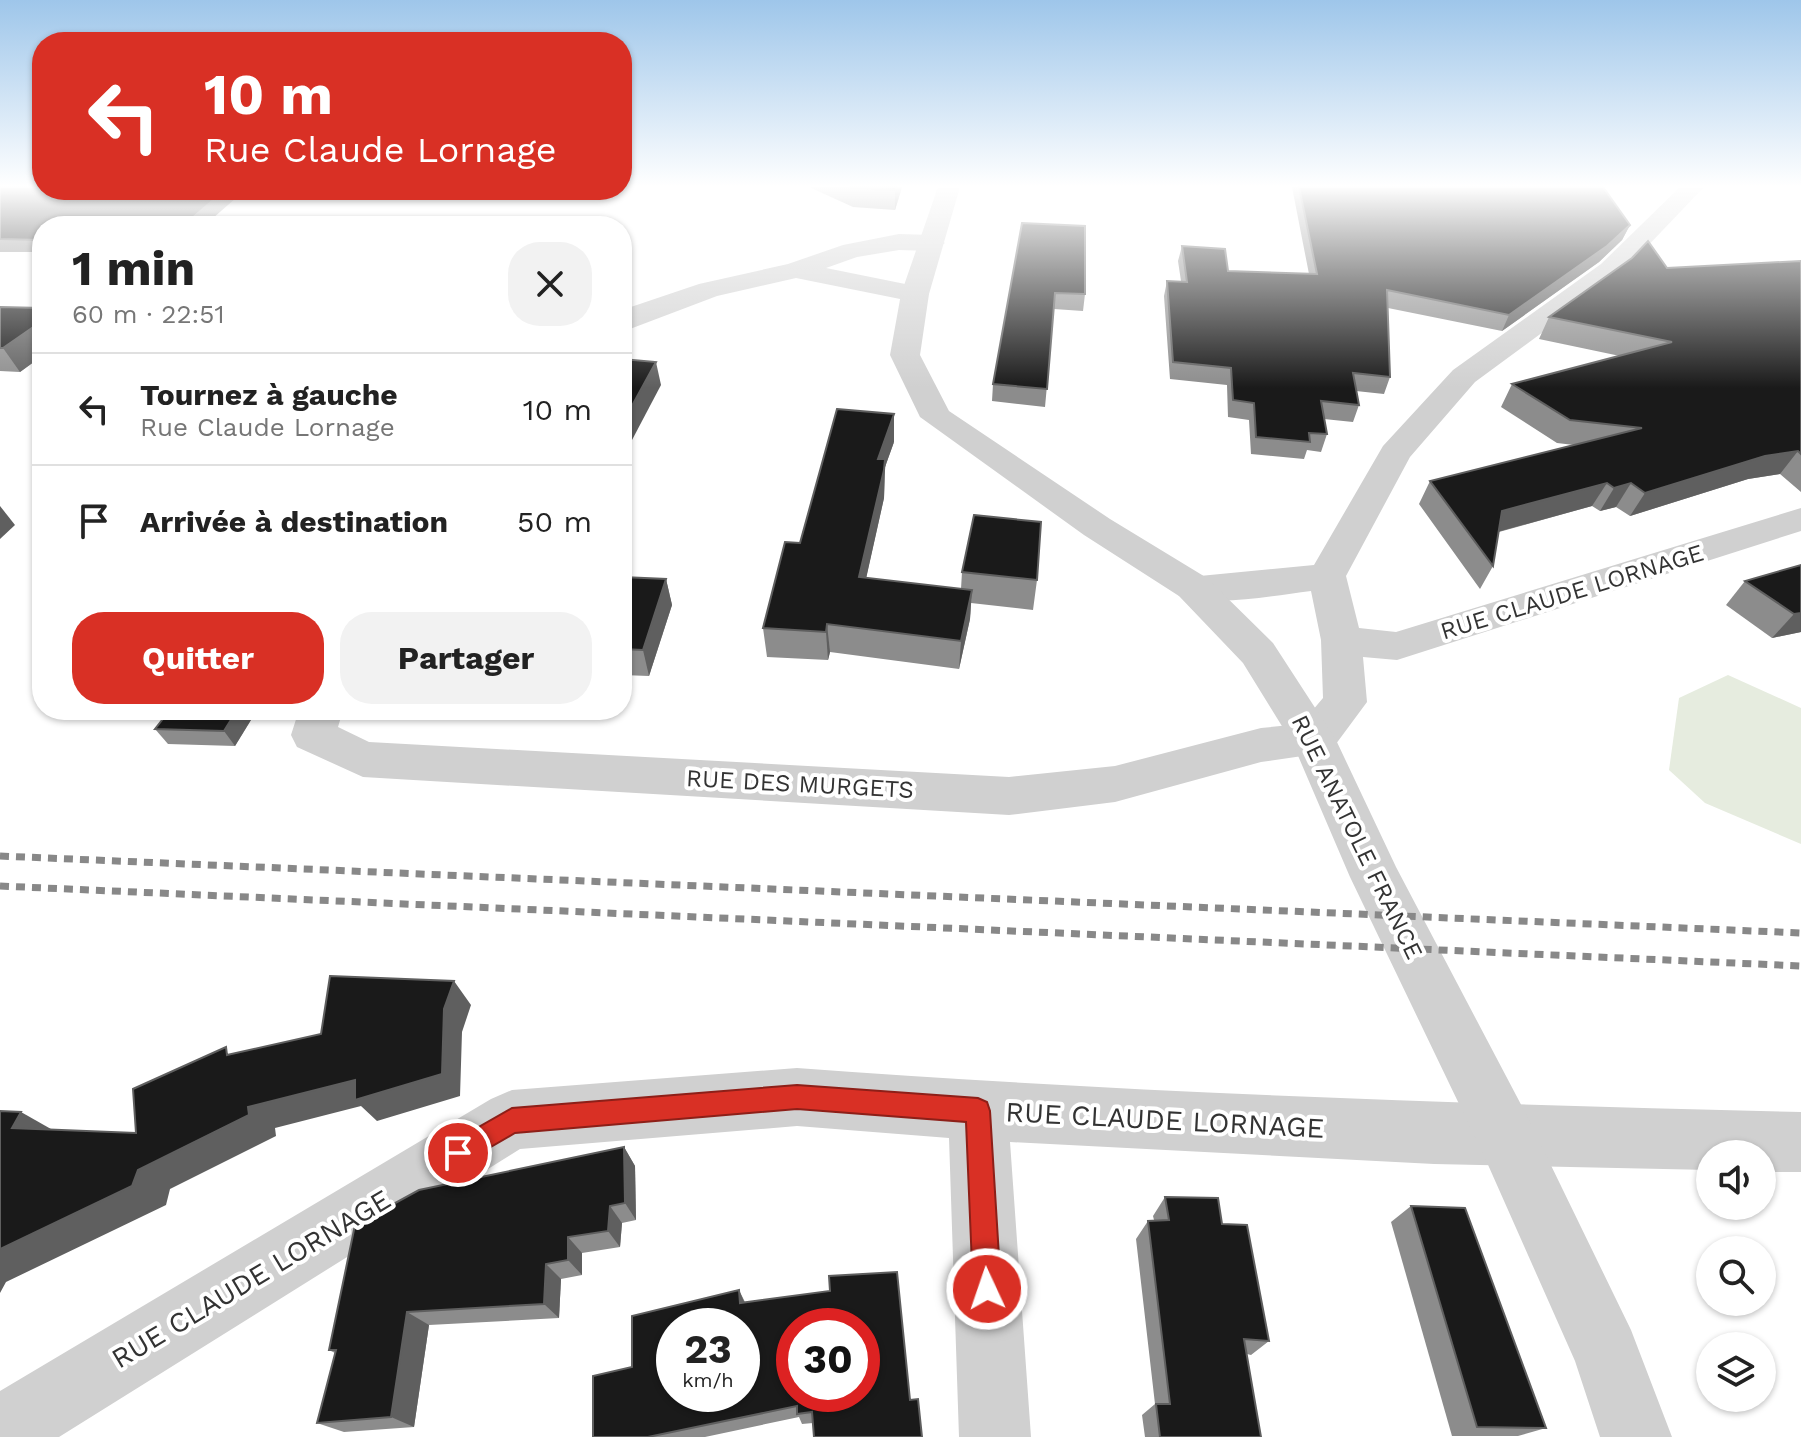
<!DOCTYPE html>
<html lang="fr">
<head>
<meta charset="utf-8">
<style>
	:root { --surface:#fff; --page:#f2f2f2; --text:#222; --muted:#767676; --line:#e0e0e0; --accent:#d93025 }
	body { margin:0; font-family:"Work Sans",sans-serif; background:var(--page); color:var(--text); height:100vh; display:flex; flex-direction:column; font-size:30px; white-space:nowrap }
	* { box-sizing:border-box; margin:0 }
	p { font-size:26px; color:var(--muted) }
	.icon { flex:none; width:44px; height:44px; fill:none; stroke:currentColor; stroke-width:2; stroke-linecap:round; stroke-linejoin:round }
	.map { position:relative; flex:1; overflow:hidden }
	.panel { position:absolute; left:32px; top:216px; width:600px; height:504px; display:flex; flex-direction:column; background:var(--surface); border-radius:32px; box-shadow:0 2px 6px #0004 }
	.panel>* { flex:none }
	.banner { position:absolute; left:32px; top:32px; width:600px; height:168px; border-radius:32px; box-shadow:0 2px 6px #0004; background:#d93025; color:#fff; overflow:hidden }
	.tools { position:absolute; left:1696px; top:1140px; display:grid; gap:16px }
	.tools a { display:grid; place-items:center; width:80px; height:80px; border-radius:50%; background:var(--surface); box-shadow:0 2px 6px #0004; font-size:40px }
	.speed { position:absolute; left:656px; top:1308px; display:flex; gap:16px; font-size:40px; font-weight:700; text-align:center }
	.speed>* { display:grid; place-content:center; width:104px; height:104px; border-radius:50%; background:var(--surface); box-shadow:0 2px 6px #0004; line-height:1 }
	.speed small { font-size:20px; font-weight:400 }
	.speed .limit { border:12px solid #d22; background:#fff; color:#111 }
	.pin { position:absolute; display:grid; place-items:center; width:68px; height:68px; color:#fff; margin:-34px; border:4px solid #fff; border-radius:50%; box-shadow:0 2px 8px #0007 }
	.me { position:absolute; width:88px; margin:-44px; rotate:357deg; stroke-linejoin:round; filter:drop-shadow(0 0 6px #0008) }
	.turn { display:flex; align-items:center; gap:28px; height:168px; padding:0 40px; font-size:36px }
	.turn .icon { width:104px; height:104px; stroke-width:2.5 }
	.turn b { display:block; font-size:56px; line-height:68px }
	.round { display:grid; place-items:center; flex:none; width:84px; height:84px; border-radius:32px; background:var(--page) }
	.summary { display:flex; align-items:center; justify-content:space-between; height:136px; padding:0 40px }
	h1 { font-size:48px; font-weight:700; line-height:60px }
	.primary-button { display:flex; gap:16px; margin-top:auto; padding:16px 40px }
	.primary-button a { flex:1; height:92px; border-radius:32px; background:var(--accent); color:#fff; font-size:32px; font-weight:700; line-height:92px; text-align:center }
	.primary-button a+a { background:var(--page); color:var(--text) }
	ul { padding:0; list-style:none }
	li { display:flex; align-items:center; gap:24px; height:112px; padding:0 40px; border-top:2px solid var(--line) }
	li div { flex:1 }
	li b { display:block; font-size:30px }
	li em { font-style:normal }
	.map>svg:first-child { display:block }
	.green { fill:#e6ecdf }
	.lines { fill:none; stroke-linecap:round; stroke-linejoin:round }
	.minor { fill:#d0d0d0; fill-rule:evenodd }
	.tertiary { fill:#d0d0d0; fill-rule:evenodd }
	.rail { stroke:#888; stroke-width:7; stroke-dasharray:9 7; stroke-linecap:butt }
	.wall { fill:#8c8c8c }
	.shaded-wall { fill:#5f5f5f }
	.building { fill:#1a1a1a; stroke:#5f5f5f; stroke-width:2; fill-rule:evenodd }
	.route { fill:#d93025; stroke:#8d1f18; stroke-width:2 }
	.labels { text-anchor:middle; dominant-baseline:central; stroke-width:8; stroke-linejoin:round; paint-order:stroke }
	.street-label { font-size:24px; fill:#333; stroke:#fff }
	.near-street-label { font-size:28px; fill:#333; stroke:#fff }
</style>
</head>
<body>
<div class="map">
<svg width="1801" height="1437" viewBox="0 0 1801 1437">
	<rect width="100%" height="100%" fill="#fff"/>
	<!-- green -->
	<path class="green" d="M1728,675l73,33v136l-96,-41 -36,-33 10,-72z"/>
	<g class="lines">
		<!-- minor -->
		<g class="minor">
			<path d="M1680,187h24l-85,89 -144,106 -65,75 -64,119 13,52 37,4 405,-124v23l-404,129 -34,-3 4,45 -37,50 -69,10 -146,40 -106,13 -646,-38 -66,-30 -6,-12 8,-25h44l-5,17 31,15 640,35 106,-11 146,-38 40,-4 22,-26 -2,-58 -10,-49c-42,5 -91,16 -132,5l-5,-9 5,-9 135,-13 69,-119 70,-76 148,-106z"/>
			<path d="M899,234l33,1 13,8 -13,8 -33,-1 -42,7 -31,11 99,20 4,6 -4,6 -10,2 -119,-24 -79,18 -95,36v-22l77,-26 89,-20 55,-19z"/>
			<path d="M797,1068c334,25 669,36 1004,44v60h-39v-18h-52v16l-276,-6 -424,-22 21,295h-72l-10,-299 -152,-12 -277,23 -461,288h-59v-46l491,-292 21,-9z"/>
		</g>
		<!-- tertiary -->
		<path class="tertiary" d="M938,187h22l-31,107 -9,61 29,56 161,108 97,59 66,65 63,97 60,127 131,249 104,214 41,107h-72l-25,-76 -90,-203 -135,-281 -57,-133 -50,-81 -64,-67 -95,-61 -164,-118 -30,-62 11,-61z"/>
		<!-- rail -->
		<g class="rail">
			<path d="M0,856l1801,77"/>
			<path d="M0,886l1801,80"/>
		</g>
	</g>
	<!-- wall -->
	<g class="wall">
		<path d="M0,187l42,39v26h-42z"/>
		<path d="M809,187h93l-7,23 -42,-3z"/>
		<path d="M1292,187h311l27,38 -8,15 -23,22 -97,69 -114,-23 2,69 -6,17 -28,-3 3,14 -6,17 -29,-3 3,15 -6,18 -14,-2 -3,9 -53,-5 -2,-34 -21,-3 -1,-32 -57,-6 -6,-83 3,-15h14l-3,-20 4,-15 46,25 81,3z"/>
		<path d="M498,190h89l-5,9 -82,-2z"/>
		<path d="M1022,223l63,71 -2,17 -29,-2 -9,98 -53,-6 1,-17z"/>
		<path d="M1801,261v231l-21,-18 -32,5 -118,37 -14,-9 -16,4 -8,-5 -93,26 -6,34 -13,23 -61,-85 11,-23 144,-36 -17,-2 -56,-36 11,-23 108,-28 -81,-17 10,-22 118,-49z"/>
		<path d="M0,307l42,1v48l-22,16 -20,-1z"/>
		<path d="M894,442l-9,25 -1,31 -18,80 95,11 1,-17 75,8 -4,30 -62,-7 -1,16 -11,50 -129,-17 -2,8 -61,-3 -4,-29 37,-85z"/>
		<path d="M1801,565v67l-29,6 -46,-33 19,-24z"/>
		<path d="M622,577l44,2 6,26 -23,71 -27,-1z"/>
		<path d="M170,710h87l-22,36 -67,-2 -13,-15z"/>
		<path d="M624,1147l11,19 1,54 -14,3 -2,24 -38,6v22l-21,4 -2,39 -130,7 -15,102 -70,5 -27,-9 18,-70 -6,-3z"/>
		<path d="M1165,1197l57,27 47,117 -18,14 -4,-1 14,83h-116l-3,-22 13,-11 -19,-165 12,-18 6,-1 -1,-4z"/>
		<path d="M1411,1206l135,222 -28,8h-66l-61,-214z"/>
		<path d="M897,1272l-84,151 -11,1 -3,-7 -94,20h-112l39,-70 107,-77 6,12 85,-11z"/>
	</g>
	<!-- shaded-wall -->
	<g class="shaded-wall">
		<path d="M896,187h6l-7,23v-20z"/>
		<path d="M225,190h20l-41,36h-21z"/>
		<path d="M580,190h7l-5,9z"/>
		<path d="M1630,225l-8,15 -23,22 -97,69 7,-16z"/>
		<path d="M42,321v35l-22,16 -17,-24z"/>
		<path d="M656,362l5,23 -39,74v-35z"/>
		<path d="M894,414v28l-9,25 -1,31 -24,108 -1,-29 19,-118z"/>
		<path d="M1798,451l-18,23 -32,5 -118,37 15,-23 120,-37z"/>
		<path d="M1607,483l-15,23 -102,28 12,-23z"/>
		<path d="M1631,483l-15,24 -16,4 14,-23z"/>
		<path d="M0,506l15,19 -15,14z"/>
		<path d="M666,579l6,26 -23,71 -6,-26z"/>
		<path d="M972,590l-2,29 -11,50 2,-28z"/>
		<path d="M1801,613v19l-29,6 22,-24z"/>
		<path d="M827,624l3,28 -2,8 -2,-28z"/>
		<path d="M237,710h20l-22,36 -11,-15z"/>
		<path d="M454,981l17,24 -9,27 -2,64 -83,25 -16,-15 -86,22 1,8 -106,53 -4,16 -160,77 -6,11v-44l248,-142 196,-98z"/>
		<path d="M21,1112l37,21 -46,-5z"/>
		<path d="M624,1147l11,19 1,54 -11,-17z"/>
		<path d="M610,1206l12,17 -2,24 -12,-16z"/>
		<path d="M568,1237l14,16v22l-14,-15z"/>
		<path d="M546,1264l15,15 -2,39 -15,-14z"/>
		<path d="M739,1290l7,16 -6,-3z"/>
		<path d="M407,1312l22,13 -15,102 -23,-10z"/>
	</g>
	<!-- building -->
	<g class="building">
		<path d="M0,187h42v3h183l-42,36h-141v14l-42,-1z"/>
		<path d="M849,187h47l-1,3 -43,-2z"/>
		<path d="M1299,187h304l27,38 -23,21 -98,69 -122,-25 3,87 -37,-4 6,32 -38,-4 6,33 -18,-1 1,9 -54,-5 -2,-34 -21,-3 -2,-32 -58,-6 -6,-81 20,1 -5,-36 43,3 3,22 89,3z"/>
		<path d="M1022,223l63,3v68l-30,-1 -8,96 -54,-5z"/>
		<path d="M1648,241l19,27 134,-7v193l-3,-3 -33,5 -120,37 -14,-10 -17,5 -7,-5 -105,28 -9,55 -63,-85 212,-53 -72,-8 -58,-36 160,-42 -123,-25 83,-59z"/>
		<path d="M0,307l42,1v13l-39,27h-3z"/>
		<path d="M622,359l34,3 -34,62z"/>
		<path d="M837,409l57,5 -16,45h7l-1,11 -25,107 113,13 -11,51 -134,-17 -1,8 -63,-4 22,-86 15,1z"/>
		<path d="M974,515l67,7 -4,58 -75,-8z"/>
		<path d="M1801,565v48l-7,1 -49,-33z"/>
		<path d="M622,577l44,2 -23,71 -21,-1z"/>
		<path d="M170,710h67l-13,21 -69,-2z"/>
		<path d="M330,976l124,5 -10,28 -2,65 -87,26v-20l-107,27 1,8 -111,55 -6,16 -132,63v-138l21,1 -9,16 124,5 -3,-44 93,-42 1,8 94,-21z"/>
		<path d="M624,1147l1,56 -15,3 -2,25 -40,6v23l-22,4 -2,40 -137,8 -16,105 -74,6 19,-73h-7l26,-125 64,-35z"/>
		<path d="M1165,1197l53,1 4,26 25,1 22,116 -25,-2 17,98h-101l-4,-33h14l-22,-183 21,-1z"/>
		<path d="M1411,1206l54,2 81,220 -69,-1z"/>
		<path d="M897,1272l13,128 8,-1 4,38h-108l-2,-25 -15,2v-8l-149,31h-55v-61l39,-9v-51l107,-26 1,13 90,-12 -1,-15zM674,1326h68v68h-68zM794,1326h68v68h-68z"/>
	</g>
	<!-- sky -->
	<linearGradient id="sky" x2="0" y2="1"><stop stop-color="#9ec6ea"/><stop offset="0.48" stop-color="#fff"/><stop offset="1" stop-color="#fff" stop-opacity="0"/></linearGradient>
	<rect width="1801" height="388" fill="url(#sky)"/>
	<!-- route -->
	<path class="route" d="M797,1085l181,13 9,4 3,9 11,178 -4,10 -10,4 -10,-4 -4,-10 -7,-167 -169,-13 -282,24 -57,33 -9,-4 -4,-9 4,-9 63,-36z"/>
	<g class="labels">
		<!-- street labels -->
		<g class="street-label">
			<text transform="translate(1572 592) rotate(-17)">RUE CLAUDE LORNAGE</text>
			<text transform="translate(800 784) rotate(3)">RUE DES MURGETS</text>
			<text transform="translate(1357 837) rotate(64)">RUE ANATOLE FRANCE</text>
		</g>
		<!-- near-street labels -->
		<g class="near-street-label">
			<text transform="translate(1165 1120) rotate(3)">RUE CLAUDE LORNAGE</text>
			<text transform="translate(251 1279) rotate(-31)">RUE CLAUDE LORNAGE</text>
		</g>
	</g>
</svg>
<div class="tools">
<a><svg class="icon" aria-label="sound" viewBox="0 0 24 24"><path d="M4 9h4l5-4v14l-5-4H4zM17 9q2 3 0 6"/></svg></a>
<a><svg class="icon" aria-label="search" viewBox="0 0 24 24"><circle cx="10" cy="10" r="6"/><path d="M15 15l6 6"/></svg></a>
<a><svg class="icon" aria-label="layers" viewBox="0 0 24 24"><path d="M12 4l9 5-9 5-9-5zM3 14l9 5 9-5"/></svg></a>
</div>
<div class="speed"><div>23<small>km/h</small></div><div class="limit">30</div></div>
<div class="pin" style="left:458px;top:1153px;background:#d93025"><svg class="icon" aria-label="arrive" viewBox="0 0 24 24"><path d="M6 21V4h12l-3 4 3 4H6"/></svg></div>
<svg class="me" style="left:987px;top:1289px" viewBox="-20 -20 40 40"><circle r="17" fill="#d93025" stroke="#fff" stroke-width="3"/><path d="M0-11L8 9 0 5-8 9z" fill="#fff"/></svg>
<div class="banner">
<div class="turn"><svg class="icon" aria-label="left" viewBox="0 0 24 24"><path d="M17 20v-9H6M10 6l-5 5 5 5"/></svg><div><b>10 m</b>Rue Claude Lornage</div></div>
</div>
<section class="panel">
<div class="summary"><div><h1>1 min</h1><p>60 m · 22:51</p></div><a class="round"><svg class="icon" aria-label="close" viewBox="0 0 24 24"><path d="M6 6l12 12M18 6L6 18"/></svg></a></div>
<ul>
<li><svg class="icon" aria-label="left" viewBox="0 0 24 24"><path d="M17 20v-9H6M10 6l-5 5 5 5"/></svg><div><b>Tournez à gauche</b><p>Rue Claude Lornage</p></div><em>10 m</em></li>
<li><svg class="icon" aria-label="arrive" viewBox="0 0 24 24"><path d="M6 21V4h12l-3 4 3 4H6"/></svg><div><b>Arrivée à destination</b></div><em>50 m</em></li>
</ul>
<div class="primary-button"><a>Quitter</a><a>Partager</a></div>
</section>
</div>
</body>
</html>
